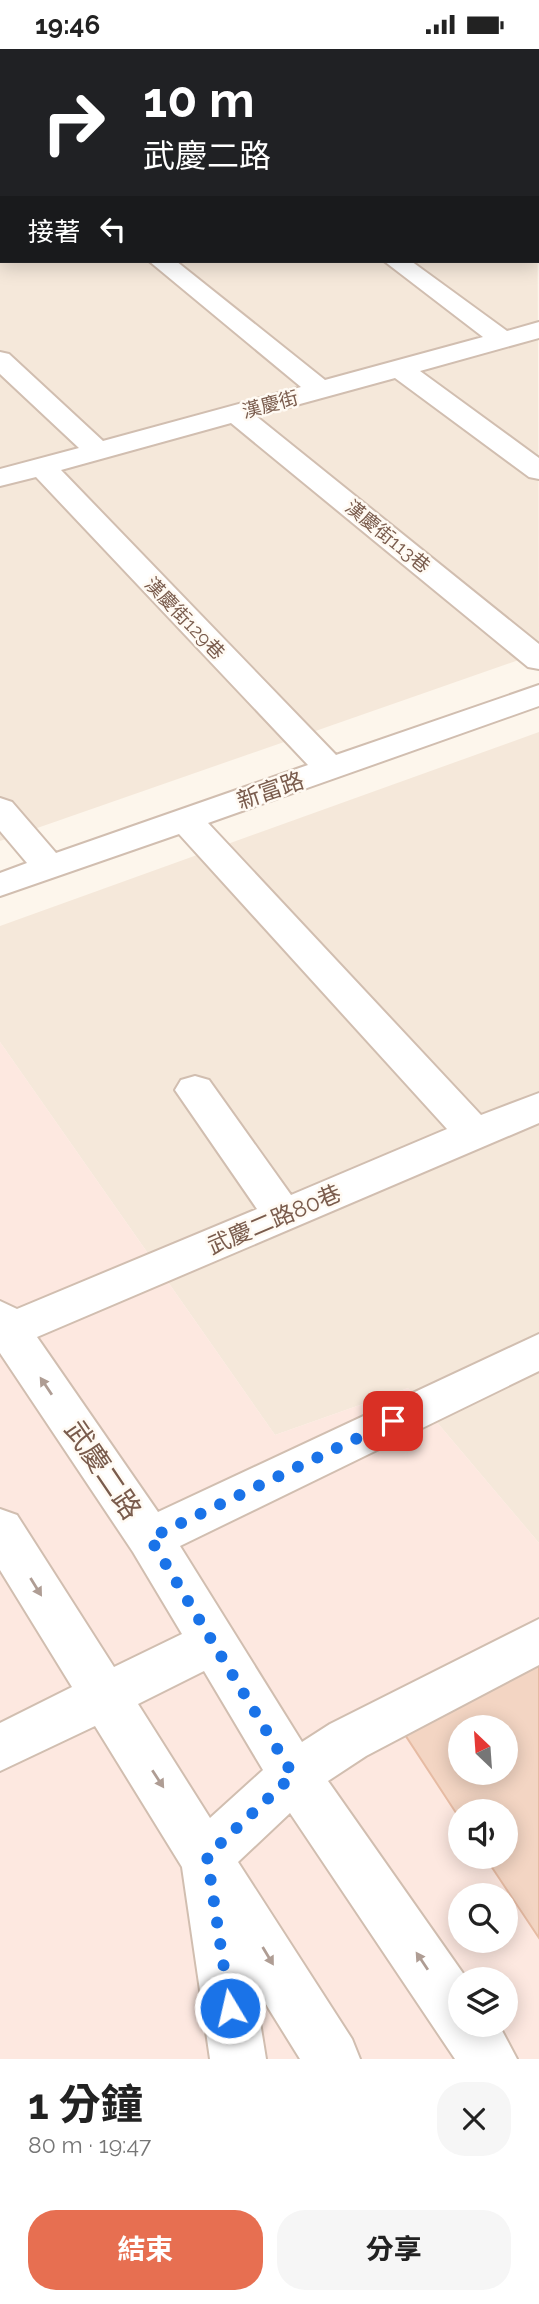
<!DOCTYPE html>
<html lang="zh-TW">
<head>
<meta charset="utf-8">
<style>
	:root { --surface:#fff; --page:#f6f6f6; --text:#222; --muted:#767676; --accent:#e76f51 }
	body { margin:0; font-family:Raleway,"Noto Sans TC",sans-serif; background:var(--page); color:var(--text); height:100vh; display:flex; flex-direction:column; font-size:26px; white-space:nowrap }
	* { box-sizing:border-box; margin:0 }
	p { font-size:23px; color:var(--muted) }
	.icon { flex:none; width:38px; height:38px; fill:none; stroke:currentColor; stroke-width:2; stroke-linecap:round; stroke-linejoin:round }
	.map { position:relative; height:2010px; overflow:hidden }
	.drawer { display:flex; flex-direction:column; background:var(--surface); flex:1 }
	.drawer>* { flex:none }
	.hud { position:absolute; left:0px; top:0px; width:539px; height:214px; box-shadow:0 4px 18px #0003; background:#202124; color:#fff; overflow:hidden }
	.needle { width:46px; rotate:335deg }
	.fabs { position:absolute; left:448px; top:1666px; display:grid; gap:14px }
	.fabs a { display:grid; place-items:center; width:70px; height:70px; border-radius:50%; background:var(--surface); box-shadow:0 4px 18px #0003; font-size:35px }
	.pin { position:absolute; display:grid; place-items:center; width:60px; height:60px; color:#fff; margin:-30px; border-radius:14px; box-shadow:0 4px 10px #0006 }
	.me { position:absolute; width:77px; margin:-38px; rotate:351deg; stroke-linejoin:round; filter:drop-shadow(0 0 5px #0008) }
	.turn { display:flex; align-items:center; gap:24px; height:147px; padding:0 28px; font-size:32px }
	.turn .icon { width:91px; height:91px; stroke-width:2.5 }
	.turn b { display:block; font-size:49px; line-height:60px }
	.then { display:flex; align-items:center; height:66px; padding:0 28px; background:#0003; gap:14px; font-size:26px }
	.round { display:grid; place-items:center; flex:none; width:74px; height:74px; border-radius:28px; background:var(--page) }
	.summary { display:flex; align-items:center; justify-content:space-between; height:119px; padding:0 28px }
	h1 { font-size:42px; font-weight:700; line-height:52px }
	.button { display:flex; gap:14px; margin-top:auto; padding:14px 28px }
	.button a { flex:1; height:80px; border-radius:28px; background:var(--accent); color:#fff; font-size:28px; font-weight:700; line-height:80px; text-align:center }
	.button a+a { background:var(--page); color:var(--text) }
	.status { display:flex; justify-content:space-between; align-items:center; height:49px; padding:0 35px; background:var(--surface); direction:ltr }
	.status svg { height:19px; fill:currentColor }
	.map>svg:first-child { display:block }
	.residential { fill:#f5e8da }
	.commercial { fill:#fde8e0; fill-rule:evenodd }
	.industrial { fill:#efe9e4 }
	.building { fill:#f3d5c3; stroke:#e6bba3; stroke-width:2; fill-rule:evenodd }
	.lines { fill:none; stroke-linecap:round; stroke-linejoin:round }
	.minor-casing { stroke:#d1beb0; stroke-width:4 }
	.minor { fill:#fff; fill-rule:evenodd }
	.oneway { fill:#af9d94 }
	.route { stroke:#1a73e8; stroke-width:12; stroke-dasharray:0 21.6 }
	.labels { text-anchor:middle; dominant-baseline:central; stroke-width:5; stroke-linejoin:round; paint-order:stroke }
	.far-street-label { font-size:19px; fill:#7a5c4d; stroke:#fffaf3 }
	.street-label { font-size:23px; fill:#7a5c4d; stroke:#fffaf3 }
	.near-street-label { font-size:28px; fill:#7a5c4d; stroke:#fffaf3 }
</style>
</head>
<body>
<div class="status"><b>19:46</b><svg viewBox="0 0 49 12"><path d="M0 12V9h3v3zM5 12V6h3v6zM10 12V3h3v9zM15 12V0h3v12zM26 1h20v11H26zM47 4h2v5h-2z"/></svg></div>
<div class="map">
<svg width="539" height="2010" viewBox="0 0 539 2010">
	<rect width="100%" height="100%" fill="#fdf6ec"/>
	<!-- residential -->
	<g class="residential">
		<path d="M537,14l2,590 -539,188v-704l2,124h535z"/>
		<path d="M539,683v811l-131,-155 -133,47 -275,-393v-116z"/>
	</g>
	<!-- commercial -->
	<path class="commercial" d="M0,993l275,393 133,-47 131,155v516h-539zM460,1678h46v46h-46zM460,1762h46v46h-46zM460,1846h46v46h-46zM460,1930h46v46h-46z"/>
	<!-- industrial -->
	<path class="industrial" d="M0,0h311l-309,2 -2,56z"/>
	<!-- building -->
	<path class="building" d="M539,1601v288l-54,-81h21v-46h-46v8l-62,-95zM460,1678h46v46h-46z"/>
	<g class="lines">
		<defs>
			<g id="minor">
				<path d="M347,0h26l1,2h-26z"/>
				<path d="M524,0h15v7l-2,-5z"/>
				<rect x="537" y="25" width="2" height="13"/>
				<path d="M0,74l2,1v14l-2,-1z"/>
				<path d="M537,143l2,1v15h-2z"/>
				<path d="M149,212h27l149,119 158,-43 -99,-76h27l96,70 32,-9v16l-119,33 119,87v21l-10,-2 -134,-99 -139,38 283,228v25l-11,-2 -297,-244 -170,47 275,285 203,-70v21l-331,117 273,292 58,-22v30l-502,214 121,175 381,-178v37l-359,175 122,196 28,-18 209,-105v46l-173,91 -38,25 139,198h-7v46h39l18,34h-62l-165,-246 -52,49 114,177 8,20h-60l-46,-74 12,74h-56l-28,-192 -87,-141 -95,45v-48l72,-36 -72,-117v-61l17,6 97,152 68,-33 -49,-82 -133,-199v-52l17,8 240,-100 -82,-119 6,-10 14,-4 14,4 82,115 156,-66 -268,-295 -179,62v-23l27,-10 -27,-32v-33l12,4 44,51 252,-88 -272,-288 -36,9v-17l79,-21 -79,-74v-22l9,2 94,87 198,-54zM204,1622l59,99 -53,48 -72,-114z"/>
			</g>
		</defs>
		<!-- minor casing -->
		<use href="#minor" class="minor-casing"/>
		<!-- minor -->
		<use href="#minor" class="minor"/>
	</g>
	<!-- one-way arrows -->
	<defs><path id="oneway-solid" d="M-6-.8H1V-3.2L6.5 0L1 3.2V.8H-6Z" transform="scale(1.75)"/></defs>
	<g class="oneway">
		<use href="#oneway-solid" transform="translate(46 1337) rotate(-124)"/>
		<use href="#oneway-solid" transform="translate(36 1538) rotate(58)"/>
		<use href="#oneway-solid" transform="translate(158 1730) rotate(57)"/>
		<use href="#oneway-solid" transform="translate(268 1907) rotate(59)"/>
		<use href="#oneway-solid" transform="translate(422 1912) rotate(-124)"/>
	</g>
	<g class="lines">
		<!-- route -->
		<path class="route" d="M230,1959l-23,-152 86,-81 -143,-237 243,-117"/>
	</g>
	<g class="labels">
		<!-- far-street labels -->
		<g class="far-street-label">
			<text transform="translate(270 355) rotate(-15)">漢慶街</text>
			<text transform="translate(388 487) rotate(39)">漢慶街113巷</text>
			<text transform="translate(185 569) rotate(46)">漢慶街129巷</text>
		</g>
		<!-- street labels -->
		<g class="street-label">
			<text transform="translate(270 741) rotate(-19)">新富路</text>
			<text transform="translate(274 1170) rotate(-23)">武慶二路80巷</text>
		</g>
		<!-- near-street labels -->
		<g class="near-street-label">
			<text transform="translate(103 1421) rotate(56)">武慶二路</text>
		</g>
	</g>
</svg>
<div class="fabs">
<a><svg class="needle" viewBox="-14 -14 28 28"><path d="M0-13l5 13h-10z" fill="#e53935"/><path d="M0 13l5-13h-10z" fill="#767676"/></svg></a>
<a><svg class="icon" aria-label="sound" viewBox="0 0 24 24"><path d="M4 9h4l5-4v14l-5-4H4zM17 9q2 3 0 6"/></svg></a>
<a><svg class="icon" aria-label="search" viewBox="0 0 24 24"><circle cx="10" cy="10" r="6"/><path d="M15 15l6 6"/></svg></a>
<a><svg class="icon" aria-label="layers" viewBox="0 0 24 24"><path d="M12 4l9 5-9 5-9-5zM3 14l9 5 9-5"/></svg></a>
</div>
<div class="pin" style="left:393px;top:1372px;background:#d93025"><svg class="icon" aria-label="arrive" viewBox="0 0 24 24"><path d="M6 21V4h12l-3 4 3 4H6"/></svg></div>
<svg class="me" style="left:230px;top:1959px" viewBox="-20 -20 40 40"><circle r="17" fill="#1a73e8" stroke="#fff" stroke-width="3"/><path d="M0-11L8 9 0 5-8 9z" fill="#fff"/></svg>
<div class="hud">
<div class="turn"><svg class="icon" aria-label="right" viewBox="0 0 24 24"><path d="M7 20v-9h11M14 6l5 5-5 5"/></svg><div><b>10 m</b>武慶二路</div></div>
<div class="then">接著<svg class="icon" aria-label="left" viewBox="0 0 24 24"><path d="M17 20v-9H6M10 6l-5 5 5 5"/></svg></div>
</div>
</div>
<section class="drawer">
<div class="summary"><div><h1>1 分鐘</h1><p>80 m · 19:47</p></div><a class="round"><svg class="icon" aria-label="close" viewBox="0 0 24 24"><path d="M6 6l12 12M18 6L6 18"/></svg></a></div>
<div class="button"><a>結束</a><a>分享</a></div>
</section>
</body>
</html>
